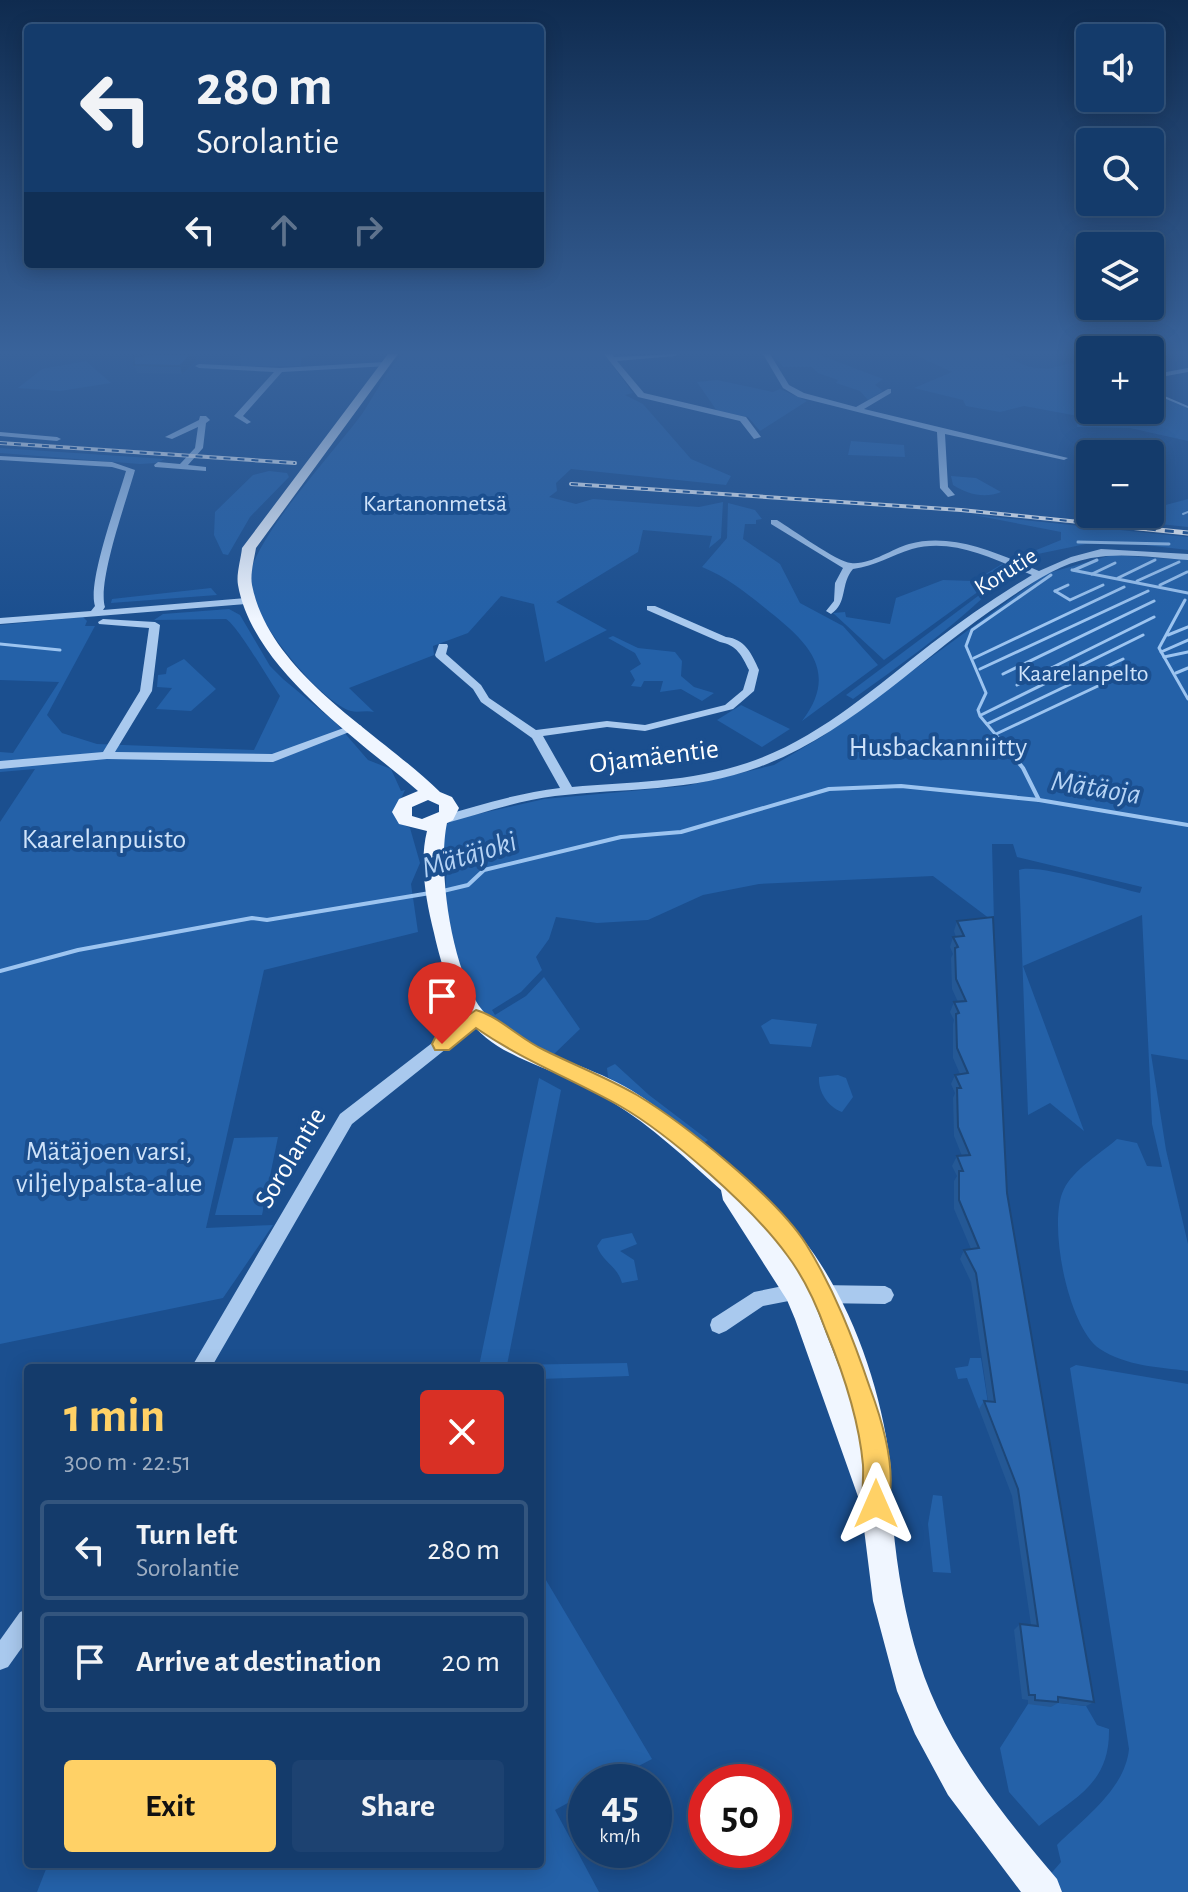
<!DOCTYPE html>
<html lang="en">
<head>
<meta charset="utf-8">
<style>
	:root { --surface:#143b6b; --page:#1d4271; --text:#f1f3f6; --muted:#9dadc1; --line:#33557e; --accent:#ffd166 }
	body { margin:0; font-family:"Alegreya Sans",sans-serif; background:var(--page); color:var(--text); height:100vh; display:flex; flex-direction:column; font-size:30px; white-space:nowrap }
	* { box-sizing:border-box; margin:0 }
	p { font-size:26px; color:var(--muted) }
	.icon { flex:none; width:44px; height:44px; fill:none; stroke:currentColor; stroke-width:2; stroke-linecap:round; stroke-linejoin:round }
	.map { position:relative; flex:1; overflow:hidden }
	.side { position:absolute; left:24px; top:1364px; width:520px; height:504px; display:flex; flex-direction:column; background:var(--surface); border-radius:8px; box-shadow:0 4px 20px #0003,0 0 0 2px var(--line) }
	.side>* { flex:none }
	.top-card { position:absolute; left:24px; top:24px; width:520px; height:244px; border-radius:8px; box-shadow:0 4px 20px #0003,0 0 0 2px var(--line); background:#143b6b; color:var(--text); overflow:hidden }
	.controls { position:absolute; left:1076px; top:24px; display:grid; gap:16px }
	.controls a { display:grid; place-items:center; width:88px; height:88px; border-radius:8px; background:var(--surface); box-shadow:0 4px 20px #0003,0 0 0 2px var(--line); font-size:40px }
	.speed { position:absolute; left:568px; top:1764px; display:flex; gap:16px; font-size:40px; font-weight:700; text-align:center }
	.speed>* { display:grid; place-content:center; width:104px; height:104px; border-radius:50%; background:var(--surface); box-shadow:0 4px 20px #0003,0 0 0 2px var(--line); line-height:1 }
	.speed small { font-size:20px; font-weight:400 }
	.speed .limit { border:12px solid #d22; background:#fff; color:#111 }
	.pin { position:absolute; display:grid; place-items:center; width:68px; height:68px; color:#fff; margin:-82px -34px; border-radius:50% 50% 50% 0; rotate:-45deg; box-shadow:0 0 8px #0007 }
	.pin .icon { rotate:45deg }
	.me { position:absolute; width:88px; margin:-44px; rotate:0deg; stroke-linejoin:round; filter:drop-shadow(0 0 6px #0008) }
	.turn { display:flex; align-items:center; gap:28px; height:168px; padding:0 40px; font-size:36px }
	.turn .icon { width:104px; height:104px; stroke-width:2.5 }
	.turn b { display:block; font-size:56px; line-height:68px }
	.lanes { display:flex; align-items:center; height:76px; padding:0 40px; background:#0003; justify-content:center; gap:40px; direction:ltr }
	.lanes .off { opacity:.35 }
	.round { display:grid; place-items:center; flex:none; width:84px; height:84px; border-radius:8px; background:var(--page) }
	.overview { display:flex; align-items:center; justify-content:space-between; height:136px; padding:0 40px }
	h1 { font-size:48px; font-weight:600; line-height:60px; color:var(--accent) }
	.button { display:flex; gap:16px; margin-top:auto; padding:16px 40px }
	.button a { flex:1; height:92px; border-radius:8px; background:var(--accent); color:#111; font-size:32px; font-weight:600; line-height:92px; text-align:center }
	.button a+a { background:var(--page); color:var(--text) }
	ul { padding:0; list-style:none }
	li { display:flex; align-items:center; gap:24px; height:100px; margin:0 16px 12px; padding:0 24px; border:4px solid var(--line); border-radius:8px }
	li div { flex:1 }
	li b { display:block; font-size:30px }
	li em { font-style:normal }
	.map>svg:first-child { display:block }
	.green { fill:#2461a8 }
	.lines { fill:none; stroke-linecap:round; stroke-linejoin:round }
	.stream-far2 { stroke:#9cc4f0; stroke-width:2 }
	.stream-far1 { stroke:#9cc4f0; stroke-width:3 }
	.stream { stroke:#9cc4f0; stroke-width:4 }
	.minor { fill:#a9c9ee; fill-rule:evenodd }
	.major { fill:#f0f6ff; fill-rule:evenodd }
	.rail-far1-casing { stroke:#fff; stroke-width:4 }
	.rail-casing { stroke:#fff; stroke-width:5 }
	.rail-far1 { stroke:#1b4f8f; stroke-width:2; stroke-dasharray:7; stroke-linecap:butt }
	.rail { stroke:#1b4f8f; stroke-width:3; stroke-dasharray:9; stroke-linecap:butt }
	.wall { fill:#245895 }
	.shaded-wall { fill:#1d4779 }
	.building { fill:#2a66ad; stroke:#1d4779; stroke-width:2 }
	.route { fill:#ffd166; stroke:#a68842; stroke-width:2 }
	.labels { text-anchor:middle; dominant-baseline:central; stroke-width:8; stroke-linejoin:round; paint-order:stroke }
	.far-park-label { font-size:24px; fill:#cfe3fa; stroke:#1b4f8f }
	.far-street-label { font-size:24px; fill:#fff; stroke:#1b4f8f }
	.park-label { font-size:28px; fill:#cfe3fa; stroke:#1b4f8f }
	.street-label { font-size:28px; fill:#fff; stroke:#1b4f8f }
	.water-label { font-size:30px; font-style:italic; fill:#b5d3f5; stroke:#1b4f8f }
</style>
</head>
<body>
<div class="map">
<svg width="1188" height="1892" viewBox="0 0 1188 1892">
	<rect width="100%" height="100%" fill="#1b4f8f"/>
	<!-- green -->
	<g class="green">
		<path d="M246,354h65l-10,5v7h-60l-2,-10z"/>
		<path d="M403,354h201l29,39 -8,2 18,9 48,55 40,17 -5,9 -155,-16 -15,14 1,8 -8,6 27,7 17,-5 106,8 24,-5 -2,36 -12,10 3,-12 -69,-6 -5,22 -82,50 51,28 -62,32 -11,-58 -33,-8 -33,37 -35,13 1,9 -85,33 25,24c-8,-2 -17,1 -23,-1 -31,-9 -104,-98 -102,-131 3,-41 87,-130 113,-166 13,-19 24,-44 41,-60z"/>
		<path d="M773,354h44l66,25 -8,6 8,6 -15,9 -8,-9 -24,-8 2,-3 -20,-7 -6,-6h-29z"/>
		<path d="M913,354h87l29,13 19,2 23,-6 19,8v39h60v-18l38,15v34l-58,-13 -53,-1 1,-11 -54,-10 -24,6 -34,-6 -3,-6 -49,-12 38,-16z"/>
		<path d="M86,361l25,22 -51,8 -42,-3 24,-19z"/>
		<path d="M717,380l56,12 7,-3 27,12 -47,30 -12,-14 -31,-6 -20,-29z"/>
		<path d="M851,441l53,4 1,12 -57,-2z"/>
		<path d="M0,448l165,11 -8,4 -17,1 -140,-11z"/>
		<path d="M269,471l18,2 2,4 -39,40 -22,38 -5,-1 -9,-19 1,-23 38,-37z"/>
		<path d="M951,476l25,2 25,14c-17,7 -33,2 -48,-7z"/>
		<path d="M1150,499l12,7 26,-7v28l-113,-12 75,-1v-4l10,-4h-10z"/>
		<path d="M728,503l27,7 7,9 -6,1v4h-11l-2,15 37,25 20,39 43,23 35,39 -76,56c39,-51 3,-81 -37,-113 -20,-16 -38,-31 -63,-41l25,-29z"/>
		<path d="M974,515l214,22v13l-60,-7 -42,1 -72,15 47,-19v-8z"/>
		<path d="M1112,555l76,5v500l-37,-6 15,96 22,94v127c-30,-4 -62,-5 -88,-22 -32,-21 -53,-127 -36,-160 9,-19 37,-36 53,-50l20,4 10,23 15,1 -10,-43 -10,-209 -119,51 61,165 -34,-28 -22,12 -9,-245c17,-7 98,18 121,23l2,-6 -125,-30 -4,-13h-21l2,78 -61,-46 -174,8 -56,11 -55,25 -51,3 -41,-6 -7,22 -13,18 6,13 -21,22 -29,18 3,5 31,-19 18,-19 36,52 -27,26c-20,-9 -43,-18 -60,-33 -36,-31 -58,-124 -42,-168l-10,-4 4,-25 11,-6 88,-20 142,-13 88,-21 49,-29 222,-162z"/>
		<path d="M1002,564l6,2v4l-124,90 -51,-47 12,-1 1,5 44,7 6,-26 47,-18 31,1z"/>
		<path d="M211,588l6,7 -106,8 1,-4z"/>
		<path d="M982,593l4,2c-41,38 -87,71 -133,104l-7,-4z"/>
		<path d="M229,609l11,6 30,51 13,13 53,44 32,37 23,9 10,22 4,-1 -7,15 2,18 10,5 10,35 -9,21 7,48 -154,38 -58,258 67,-3 -50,73 -223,46v-522l35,-53 -35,3v-20l13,1 46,-71 -59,-2v-55l83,-8 4,4 -2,5h10l-48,89 15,18 35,11 157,6 26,-54c-11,-16 -43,-71 -54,-77l-72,1 9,-6z"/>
		<path d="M613,636l25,12 37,4 7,9 -1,15 13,11 20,6 -12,8 -21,-12 -21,3 3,-11h-19l-3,6 -10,-1 4,-6 -5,-9 11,-7 -6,-11 -27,-15z"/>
		<path d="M184,659l32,30 -25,22 -35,-2 16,-21 -15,-1 1,-12 8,-1 1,-6z"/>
		<path d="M741,705l49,24 -28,18 -45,-27z"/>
		<path d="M772,1019l45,5 -6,23 -41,-3 -9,-18z"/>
		<path d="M615,1064l34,31 59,45 -4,3 -96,-66 -1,-9z"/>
		<path d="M838,1075l8,3 7,19 -11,15c-14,-5 -24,-20 -23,-35z"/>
		<path d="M539,1078l22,12 -54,275 120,-2 2,13 -89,3v-11h-64l3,-2z"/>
		<path d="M278,1137l-16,78h-47l19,-77z"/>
		<path d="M632,1233l5,11 -17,7 14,9 4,20 -16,3c-5,-18 -20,-21 -25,-37l5,-7z"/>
		<path d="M970,1358h11l8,52 -10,-1 -12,-31 -9,1 -3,-11 13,-2z"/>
		<path d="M1076,1365l112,19v508h-127l-13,-15 13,-15 -4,-17c28,-28 68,-56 72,-96l-59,-381z"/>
		<path d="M933,1495l9,1 9,77 -18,-1 -5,-48z"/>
		<path d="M540,1570l112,189 -44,23h-22v11l-31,17 44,82h-562l11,-28h492z"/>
		<path d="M1050,1702l36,4 11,19 12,4c1,54 -32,67 -70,97l-30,-34 -9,-44 28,-44z"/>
	</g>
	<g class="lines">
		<!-- stream-far2 -->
		<g class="stream-far2">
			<path d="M1150,391l38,16"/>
			<path d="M1183,514l5,-2"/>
		</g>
		<!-- stream-far1 -->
		<g class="stream-far1">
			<path d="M1078,542l91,2"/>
			<path d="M1072,570l116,23"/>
			<path d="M1074,570l23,-10"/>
			<path d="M1092,574l23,-11"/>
			<path d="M1118,578l37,-18"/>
			<path d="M1137,581l42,-19"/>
			<path d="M1160,585l27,-13"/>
			<path d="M1055,591l15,9 33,-15"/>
			<path d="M1055,591l13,-6"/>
			<path d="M1185,600l-26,48 29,51"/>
			<path d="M1168,635l20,-8"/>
			<path d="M0,644l60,6"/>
			<path d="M1161,652l27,-12"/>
			<path d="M1164,657l24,-5"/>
			<path d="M974,658l150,-71"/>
			<path d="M980,669l168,-78"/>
			<path d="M1176,673l12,-5"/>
			<path d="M1003,674l151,-73"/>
			<path d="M1017,685l137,-68"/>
			<path d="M981,715l162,-80"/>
			<path d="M987,724l136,-65"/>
			<path d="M996,734l138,-65"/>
			<path d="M1011,753l-31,-37 -2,-6 8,-17 -20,-47 6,-16 79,-55"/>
		</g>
		<!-- stream -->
		<g class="stream">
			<path d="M1009,751l14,17 16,32"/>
			<path d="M443,891l25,-6 16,-15 137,-33 60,-5 148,-43 72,-3 138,14 149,25"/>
			<path d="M0,971l78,-21 174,-32 15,2 163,-27"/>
		</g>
		<!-- minor -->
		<g class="minor">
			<path d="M604,354h8l2,3 64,-3 -3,2 -58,5 27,32 102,24 15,20 -7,2 -14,-18 -102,-24z"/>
			<path d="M763,354h7l19,31 15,8 52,14 32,-18h3v4l-27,16 204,49 -4,2 -119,-26 3,53 7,8 -7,2 -8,-9 -3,-56 -139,-35 -15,-9z"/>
			<path d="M385,362l3,4 -106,6 -39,44 8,6 -4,2 -13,-8 40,-44 -75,-4 -4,-2 4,-2 81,4z"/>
			<path d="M1188,368v4l-38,7v-4z"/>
			<path d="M200,416h6l4,4 -4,3 -3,25 -15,17 18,2v4l-51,-4 -1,-2 4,-3 22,2 15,-16 3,-21 -26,12 -7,-2 34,-17z"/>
			<path d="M0,432l57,5 4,2 -4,2 -57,-5z"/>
			<path d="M0,456l112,6 23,8c-8,29 -38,112 -30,137l-2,3 143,-12 5,3 -5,3 -246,20v-6l91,-7 4,-5c-8,-24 23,-107 31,-135l-14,-4 -112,-7z"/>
			<path d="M771,520h6c15,9 60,42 74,43 20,2 40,-14 58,-19 44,-12 90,10 130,27l32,-14 30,-8 87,5v6c-31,-2 -66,-8 -97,-2 -33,6 -59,25 -86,43 -82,54 -153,132 -246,166 -66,25 -136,21 -204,29 -39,5 -75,18 -112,28l-4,-1 -2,-3 2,-3c39,-12 80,-24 121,-29l-28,-50 -51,-36 -8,-13 -37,-32 -1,-2 4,-11h8l1,2 -2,8 35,31 8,13 47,32 71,-9 38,4 80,-20 18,-15 6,-20c-7,-14 -12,-25 -29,-28l-73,-32v-4h8l71,31c19,2 26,17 33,33l-5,21 -21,18 -88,22 -38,-4 -64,9 29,51c58,-5 119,-5 175,-24 70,-23 127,-75 184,-119 33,-25 66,-48 101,-69 -36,-15 -79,-38 -120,-26 -20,6 -37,17 -59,20 -13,15 -5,34 -22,45l-5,-3 8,-10 1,-18 8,-15 -72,-44z"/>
			<path d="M103,619l52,3 5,3 -8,66 -37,61 157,2 80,-29h8l2,2 -89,35 -166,-3 -107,10v-8l103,-9 37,-61 9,-63 -50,-4 -1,-2z"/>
			<path d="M476,1011l5,2 2,4 -2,4 -129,103 -141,244h-20l149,-254 131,-101z"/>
			<path d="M798,1283l6,3 3,6 -3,6 -41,8 -37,25 -7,3 -7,-3 -2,-6 2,-6 42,-27z"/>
			<path d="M819,1285l66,1 6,3 3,6 -3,6 -6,3 -66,-1 -6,-3 -3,-6 3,-6z"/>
			<path d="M28,1609v30l-20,28 -8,3v-30l20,-28z"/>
		</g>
		<!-- major -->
		<path class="major" d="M388,354h10l-142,194c-2,12 -6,26 -4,37 18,90 127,147 188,207l12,5 7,11 -6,12 -6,3c-10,47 5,150 36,188 8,10 20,18 30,24 38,23 81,33 118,55 34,21 63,47 92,73 28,24 58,46 80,76 48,62 77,146 87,222 2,18 0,35 2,52 4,50 12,100 27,148 26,83 82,152 138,218l5,13h-41l-73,-97 -33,-61 -18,-43 -24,-90 -12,-96 -66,-186 -8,-19 -64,-100 -2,-10c-35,-31 -69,-64 -109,-88 -98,-59 -148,-34 -178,-169 -8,-32 -15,-70 -7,-102l-28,-7 -7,-12 7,-13 19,-8c-61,-53 -165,-122 -180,-206 -2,-11 3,-26 4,-37zM428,800l11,5v7l-17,7 -10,-3v-9zM814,1302c13,25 22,53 31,80z"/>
		<defs>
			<g id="rail-far1">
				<path d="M0,443l295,20"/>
				<path d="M571,484l390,26 187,19"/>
			</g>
			<path id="rail" d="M1129,527l59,6"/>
		</defs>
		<!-- rail-far1 casing -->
		<use href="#rail-far1" class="rail-far1-casing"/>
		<!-- rail casing -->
		<use href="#rail" class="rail-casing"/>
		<!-- rail-far1 -->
		<use href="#rail-far1" class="rail-far1"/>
		<!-- rail -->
		<use href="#rail" class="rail"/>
	</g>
	<!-- wall -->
	<g class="wall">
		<path d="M194,363l-12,11 -45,-1 -3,-8z"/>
		<path d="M993,917l14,276 87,509 -8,4 -28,-3 -7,4 -23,-3v-4l-6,-1 -8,-69 6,-6 11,1 -19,-129 -33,-87 5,-8h4l-17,-119 -11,-23 4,-9 7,-1 -17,-40v-28l3,-5 -5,-10 5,-10h5l-8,-20 -1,-38 2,-5 -4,-9 4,-9 5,-1 -7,-16v-34l1,-4 -4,-8 4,-10h4l-6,-13 -1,-31 2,-4 -3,-7 3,-10h3l-2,-6 3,-10z"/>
	</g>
	<!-- shaded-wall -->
	<path class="shaded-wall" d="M192,354h6l-4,9 -12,11 -2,-8z"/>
	<!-- building -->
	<g class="building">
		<path d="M161,354h31l-12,12 -46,-1v-9z"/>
		<path d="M993,917l14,276 87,509 -36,-5v5l-23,-2v-5h-6l-9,-71 18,2 -20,-137 -34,-88 11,1 -19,-129 -12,-23 15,-2 -20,-48v-29h4l-6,-15 13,-1 -12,-28 -1,-39h4l-6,-13 13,-2 -11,-25 -1,-34 3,-1 -5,-11 12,-1 -10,-22 -1,-31 3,-1 -5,-10 11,-1 -7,-15z"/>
	</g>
	<!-- sky -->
	<linearGradient id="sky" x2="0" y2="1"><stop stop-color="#0f2b4f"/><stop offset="0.57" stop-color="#39639b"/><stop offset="1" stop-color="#39639b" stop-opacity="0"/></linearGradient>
	<rect width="1188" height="619" fill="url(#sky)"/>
	<!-- route -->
	<path class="route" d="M476,1010c24,7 44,29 68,40 30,15 64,28 93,45 48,29 139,102 169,149 28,45 47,94 64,144 13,35 30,89 15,125l-9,4 -10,-4c-6,-16 -2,-31 -3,-48 -4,-45 -20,-93 -37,-134 -9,-25 -23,-55 -39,-76 -33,-46 -118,-121 -167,-149 -48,-27 -98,-46 -144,-78l-27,22h-14l-3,-6 3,-6z"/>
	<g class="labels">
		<!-- far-park labels -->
		<g class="far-park-label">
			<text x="435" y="504">Kartanonmetsä</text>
			<text x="1083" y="674">Kaarelanpelto</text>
		</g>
		<!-- far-street labels -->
		<g class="far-street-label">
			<text transform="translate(1006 572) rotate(-32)">Korutie</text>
		</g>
		<!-- park labels -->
		<g class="park-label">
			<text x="938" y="748">Husbackanniitty</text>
			<text x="104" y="840">Kaarelanpuisto</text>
			<text x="109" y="1152">Mätäjoen varsi,<tspan x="109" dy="32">viljelypalsta-alue</tspan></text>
		</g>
		<!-- street labels -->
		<g class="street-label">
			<text transform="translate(654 757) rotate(-7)">Ojamäentie</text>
			<text transform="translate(291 1158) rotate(-59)">Sorolantie</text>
		</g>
		<!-- water labels -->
		<g class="water-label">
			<text transform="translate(1096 788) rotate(9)">Mätäoja</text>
			<text transform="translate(469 855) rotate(-17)">Mätäjoki</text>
		</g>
	</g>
</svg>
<div class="controls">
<a><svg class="icon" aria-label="sound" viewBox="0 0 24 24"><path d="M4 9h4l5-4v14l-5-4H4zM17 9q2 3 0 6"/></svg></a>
<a><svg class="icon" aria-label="search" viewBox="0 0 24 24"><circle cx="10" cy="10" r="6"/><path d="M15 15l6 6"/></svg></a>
<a><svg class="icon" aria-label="layers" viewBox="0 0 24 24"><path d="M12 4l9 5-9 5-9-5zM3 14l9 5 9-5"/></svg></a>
<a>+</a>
<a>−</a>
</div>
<div class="speed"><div>45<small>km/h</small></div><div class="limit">50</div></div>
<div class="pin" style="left:442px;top:1044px;background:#d93025"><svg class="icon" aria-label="arrive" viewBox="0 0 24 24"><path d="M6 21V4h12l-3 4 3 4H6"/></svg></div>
<svg class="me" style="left:876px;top:1504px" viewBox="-20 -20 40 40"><path d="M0-17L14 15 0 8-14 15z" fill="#ffd166" stroke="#fff" stroke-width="4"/></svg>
<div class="top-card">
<div class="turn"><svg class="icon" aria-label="left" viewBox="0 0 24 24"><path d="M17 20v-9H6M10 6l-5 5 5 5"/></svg><div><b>280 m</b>Sorolantie</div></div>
<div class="lanes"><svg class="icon" aria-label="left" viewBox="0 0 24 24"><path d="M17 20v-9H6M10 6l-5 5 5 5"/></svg><svg class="icon off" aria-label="ahead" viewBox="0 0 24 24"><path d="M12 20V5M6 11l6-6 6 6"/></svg><svg class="icon off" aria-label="right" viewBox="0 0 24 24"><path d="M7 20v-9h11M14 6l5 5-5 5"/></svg></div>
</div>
<section class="side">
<div class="overview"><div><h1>1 min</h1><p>300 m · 22:51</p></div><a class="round" style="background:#d93025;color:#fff"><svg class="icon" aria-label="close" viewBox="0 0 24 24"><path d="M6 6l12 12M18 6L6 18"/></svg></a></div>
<ul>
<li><svg class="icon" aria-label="left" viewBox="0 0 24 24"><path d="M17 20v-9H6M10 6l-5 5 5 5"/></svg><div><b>Turn left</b><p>Sorolantie</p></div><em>280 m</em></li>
<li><svg class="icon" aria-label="arrive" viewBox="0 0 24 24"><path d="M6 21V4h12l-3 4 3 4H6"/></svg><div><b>Arrive at destination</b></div><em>20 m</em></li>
</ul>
<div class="button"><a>Exit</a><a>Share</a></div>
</section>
</div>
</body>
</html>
